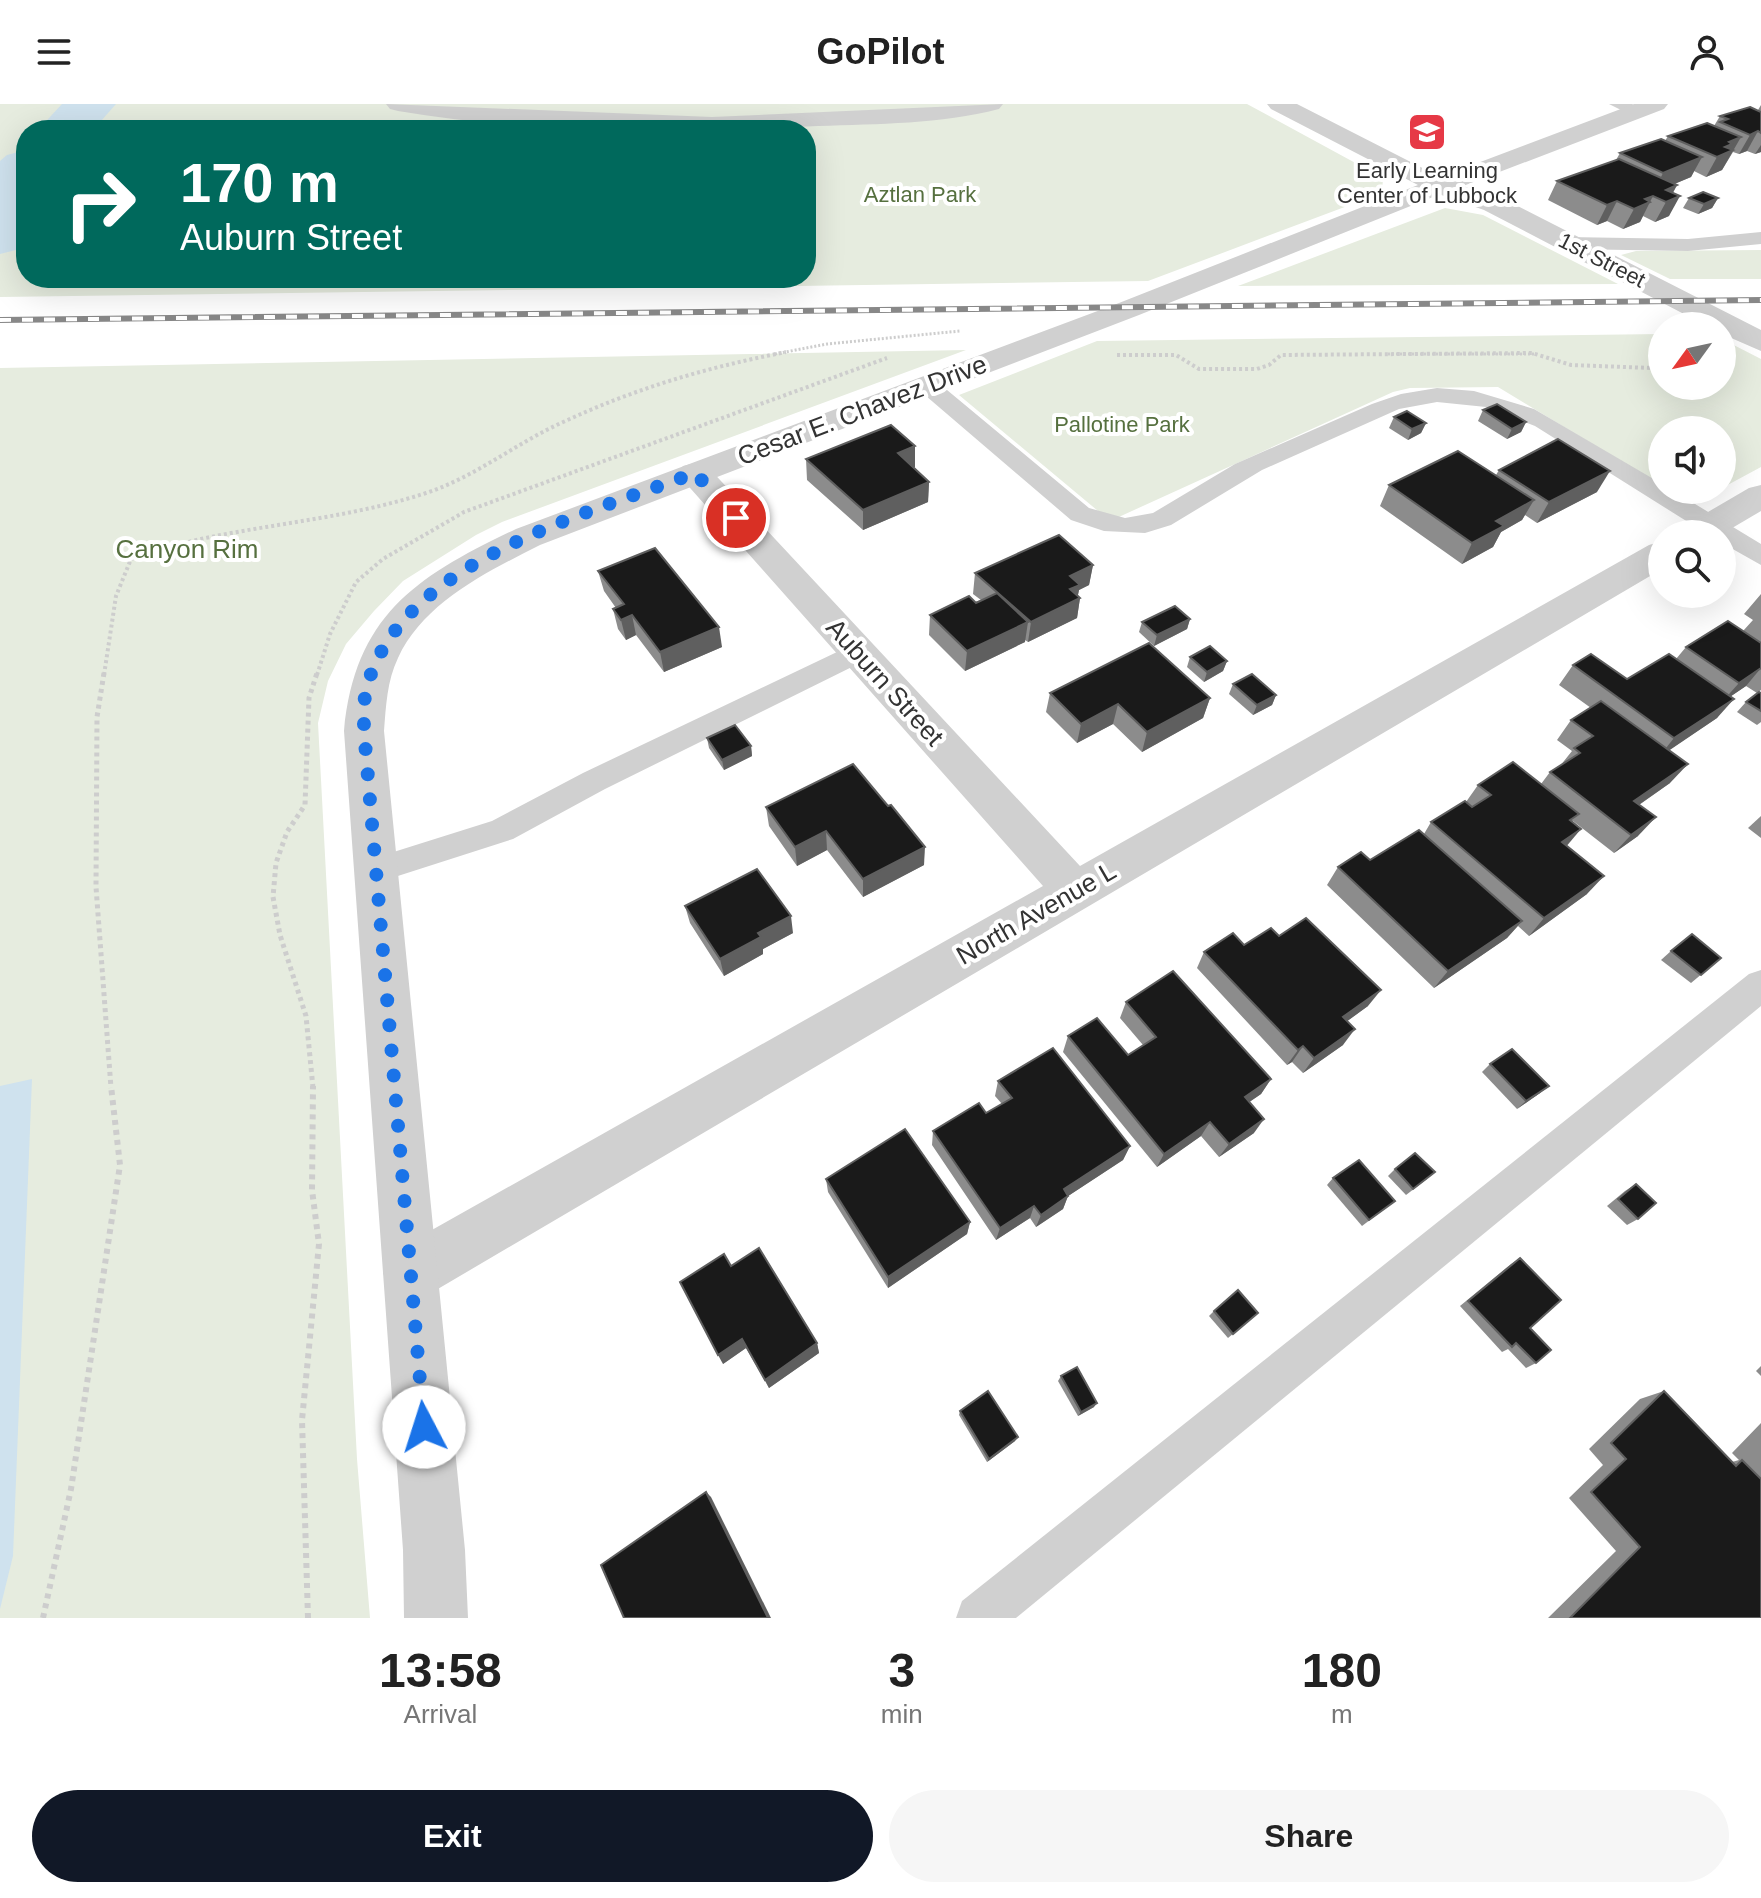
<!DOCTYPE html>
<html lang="en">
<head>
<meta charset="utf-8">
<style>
	:root { --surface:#fff; --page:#f6f6f6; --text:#222; --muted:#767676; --accent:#111827 }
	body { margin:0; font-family:Arial,sans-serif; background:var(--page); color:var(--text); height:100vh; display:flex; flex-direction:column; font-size:30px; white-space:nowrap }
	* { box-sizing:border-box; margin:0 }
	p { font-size:26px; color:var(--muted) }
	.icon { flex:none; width:44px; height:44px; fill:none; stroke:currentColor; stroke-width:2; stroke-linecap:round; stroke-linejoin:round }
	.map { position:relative; height:1514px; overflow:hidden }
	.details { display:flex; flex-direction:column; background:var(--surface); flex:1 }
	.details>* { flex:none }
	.guide { position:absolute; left:16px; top:16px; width:800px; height:168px; border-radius:32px; box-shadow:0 8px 32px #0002; background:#00695c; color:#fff; overflow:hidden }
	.needle { width:52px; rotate:237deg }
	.tools { position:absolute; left:1648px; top:208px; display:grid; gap:16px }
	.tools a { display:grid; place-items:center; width:88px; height:88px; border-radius:50%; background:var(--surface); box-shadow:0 8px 32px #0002; font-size:40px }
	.pin { position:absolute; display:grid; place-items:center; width:68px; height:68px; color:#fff; margin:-34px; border:4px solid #fff; border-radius:50%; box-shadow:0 2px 8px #0007 }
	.me { position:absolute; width:88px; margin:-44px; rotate:355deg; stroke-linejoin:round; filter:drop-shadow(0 0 6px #0008) }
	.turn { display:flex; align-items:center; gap:28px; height:168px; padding:0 32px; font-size:36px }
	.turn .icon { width:104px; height:104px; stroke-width:2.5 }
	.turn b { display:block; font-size:56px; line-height:68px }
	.eta { display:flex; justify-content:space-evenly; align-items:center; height:136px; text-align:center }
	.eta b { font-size:48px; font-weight:600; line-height:56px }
	.primary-button { display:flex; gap:16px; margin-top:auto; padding:16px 32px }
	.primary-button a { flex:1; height:92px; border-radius:48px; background:var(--accent); color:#fff; font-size:32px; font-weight:600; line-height:92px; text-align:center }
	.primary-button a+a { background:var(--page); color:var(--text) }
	header { display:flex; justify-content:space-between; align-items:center; height:104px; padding:0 32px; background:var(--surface); font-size:36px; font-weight:600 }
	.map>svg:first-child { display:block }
	.green { fill:#e6ecdf; fill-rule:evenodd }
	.water { fill:#cfe2ee }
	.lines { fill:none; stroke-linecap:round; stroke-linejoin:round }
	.river { fill:#cfe2ee; fill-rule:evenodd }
	.path-far3 { stroke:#cdcdcd; stroke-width:3; stroke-dasharray:2 2; stroke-linecap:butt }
	.path-far2 { stroke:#cdcdcd; stroke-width:4; stroke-dasharray:3 3; stroke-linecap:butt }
	.path-far1 { stroke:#cdcdcd; stroke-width:5; stroke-dasharray:4 4; stroke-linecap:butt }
	.path { stroke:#cdcdcd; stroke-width:6; stroke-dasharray:5 5; stroke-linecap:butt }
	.service { fill:#d0d0d0; fill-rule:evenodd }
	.minor { fill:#d0d0d0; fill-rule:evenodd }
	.tertiary { fill:#d0d0d0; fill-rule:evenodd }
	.rail-casing { stroke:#888; stroke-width:6 }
	.rail { stroke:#fff; stroke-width:4; stroke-dasharray:11; stroke-linecap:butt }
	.wall { fill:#8c8c8c }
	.shaded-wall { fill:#5f5f5f }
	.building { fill:#1a1a1a; stroke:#5f5f5f; stroke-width:2 }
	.route { stroke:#1a73e8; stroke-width:14; stroke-dasharray:0 25.2 }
	.labels { text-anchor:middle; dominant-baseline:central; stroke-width:8; stroke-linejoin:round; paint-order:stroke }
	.far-poi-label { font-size:22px; fill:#333; stroke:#fff }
	.far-park-label { font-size:22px; fill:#56703f; stroke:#fff }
	.far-street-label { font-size:22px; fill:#333; stroke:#fff }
	.street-label { font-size:26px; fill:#333; stroke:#fff }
	.park-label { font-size:26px; fill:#56703f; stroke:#fff }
</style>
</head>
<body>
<header><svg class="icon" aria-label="menu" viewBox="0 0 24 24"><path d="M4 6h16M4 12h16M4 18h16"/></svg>GoPilot<svg class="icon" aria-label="person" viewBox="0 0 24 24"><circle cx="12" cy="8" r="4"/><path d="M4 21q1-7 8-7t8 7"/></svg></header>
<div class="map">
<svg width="1761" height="1514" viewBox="0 0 1761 1514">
	<rect width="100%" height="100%" fill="#fff"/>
	<!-- green -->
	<g class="green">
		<path d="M0,0h1247l136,74 -1,15 -234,88 -1148,16zM26,26h780v148h-780z"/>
		<path d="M1445,104l38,7 135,69 -380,2z"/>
		<path d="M1761,146v29h-91l-49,-24 15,-4z"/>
		<path d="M1662,230v52h60v-47l39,20v108l-39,21v-58h-60v56l-164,-99 -88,1 -17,4 -283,129 -151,-126 138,-54z"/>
		<path d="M966,246l-464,172 -26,13 -73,46 -29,30 -28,33 -18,37 -10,42 39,736 13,159h-370v-1250z"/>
	</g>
	<!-- water -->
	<path class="water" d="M32,975l-19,477 -13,53v-523z"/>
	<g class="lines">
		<!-- river -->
		<g class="river">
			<path d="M62,0h54l-23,26h-55z"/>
			<path d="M26,46v91l-6,8 -20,5v-93l7,-6z"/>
		</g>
		<!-- path-far3 -->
		<g class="path-far3">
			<path d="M775,250l52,-10 133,-13"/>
			<path d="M1388,250h148"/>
		</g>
		<!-- path-far2 -->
		<g class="path-far2">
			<path d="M1117,251h59l23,14h58l12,-4 12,-10 251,-2 39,12 80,3 11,-7"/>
			<path d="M104,571l12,-79 15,-37c23,-7 46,-15 70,-20 75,-16 152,-22 225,-46 49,-16 89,-49 135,-70 75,-35 144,-55 225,-71"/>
			<path d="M317,571l13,-41 26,-52 27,-23 81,-47 423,-154"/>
		</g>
		<!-- path-far1 -->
		<g class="path-far1">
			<path d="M104,569l-7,44 -1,170 15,201"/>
			<path d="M313,984l-7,-72 -26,-81 -7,-38 3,-34 11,-31 18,-27 4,-107 8,-25"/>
		</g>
		<!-- path -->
		<g class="path">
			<path d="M43,1514l28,-129 49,-324 -9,-79"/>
			<path d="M308,1514l-6,-198 17,-176 -7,-54 1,-104"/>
		</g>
		<!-- service -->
		<g class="service">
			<path d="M1609,0h23l12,8 -9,5z"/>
			<path d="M1761,128v12l-73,7 -121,-2 -10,-6 10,-6 121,2z"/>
			<path d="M927,274l8,2 154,128 36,10 28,-5 82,-49 137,-60 29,-10 36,-6 37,3 60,18 128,75v6h10l89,54v21l-39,-22v-9h-15l-172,-108 -49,-19 -49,-5 -38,7 -137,61 -91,55 -26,8 -41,-2 -33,-11 -152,-130 -3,-5 3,-5z"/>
			<path d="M858,538l10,3 4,7 -4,7 -263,130 -92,50 -137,44 -11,-4 -5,-9 5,-9 127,-40 91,-48z"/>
			<path d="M1761,866v36l-745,612h-60l6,-17 787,-627z"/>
		</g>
		<!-- minor -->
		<g class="minor">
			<path d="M1634,0h34l-4,5 -201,77 39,12 259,132v21l-39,-17v-8h-15l-223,-116 -54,-19 -4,-5 4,-5z"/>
			<path d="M695,359l12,3 373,400 569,-321 13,-4v28l-1231,724 -20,8 -20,-8 -8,-20 8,-20 652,-367 -360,-406 -5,-7 5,-7z"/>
			<path d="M1761,381v26l-39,23h-44l6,-8 65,-38z"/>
		</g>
		<!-- tertiary -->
		<g class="tertiary">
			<path d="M386,0l326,13 291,-13 -4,5c-59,15 -120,15 -181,17 -136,7 -287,8 -420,-15l-8,-2z"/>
			<path d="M1267,0h30l151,77 4,5 -4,5 -309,124 -599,230c-53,27 -116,57 -142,113 -11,23 -12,48 -14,73l81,819 3,68h-64l-1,-68 -59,-819c11,-116 73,-155 172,-202l603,-226 299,-118 -147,-76z"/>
		</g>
		<defs>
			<path id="rail" d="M0,216l1761,-20"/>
		</defs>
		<!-- rail casing -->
		<use href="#rail" class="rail-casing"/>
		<!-- rail -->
		<use href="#rail" class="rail"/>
	</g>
	<!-- wall -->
	<g class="wall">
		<path d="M1761,1v47l-6,2 -8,-3 -8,3 -6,-2 -11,18 -16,7 -12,-6 -3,6 -17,7 3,1 -4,8 -4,23 -14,6 -12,-6 -3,6 -17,7 -16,-8 -10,4 -49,-25 9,-19 59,-21 4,-7 45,-12 3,-5 46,-10 6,-10 38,-6z"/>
		<path d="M1689,94h29l-6,10 -14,6 -15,-6z"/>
		<path d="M1483,306l43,12 -5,10 -14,7 -29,-18z"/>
		<path d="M1394,313l32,6 -5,10 -13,7 -19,-12z"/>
		<path d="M915,342v21l-2,1 16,14 -1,20 -65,28 -56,-50 -1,-21z"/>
		<path d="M1499,366l98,22 -60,31 -12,-8 -3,5 -21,12 -8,15 -31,17 -82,-58 9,-21 107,-10z"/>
		<path d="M1093,461l-4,20 -10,5 -1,5 2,3 -3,20 -49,24 -3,-2v2l-60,29 -36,-36 1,-20 51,-15 -8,-6 2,-21z"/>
		<path d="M598,467l124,76 -58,25 -28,-37 -10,5 -8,-11 -5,-20 3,-1 -12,-17z"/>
		<path d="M1761,490v96l-4,3 -11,-7 -15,10 -14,22 -48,32 1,33 -31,22 -1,31 -24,17 -41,-32 -7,25 21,48 -58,42 -11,-10 -11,12 -73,50 -107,-103 11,-18 32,-7 54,-26 7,-12 35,-20 12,-17 63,-1 9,-12 10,-6 12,-15 -15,-11 14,-20 20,-12 -32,-23 14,-20 54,14 49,-20 10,-12 57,-16 10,-11 -9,-6z"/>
		<path d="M1190,515l-3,10 -33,17 -15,-14 3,-10z"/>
		<path d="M1190,553l37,4 -4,10 -19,11 -17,-15z"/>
		<path d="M1233,580l43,11 -4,10 -19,10 -24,-21z"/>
		<path d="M1050,589l160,5 -7,20 -61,34 -29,-28 -36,19 -31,-31z"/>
		<path d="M1761,589v29l-4,3 -20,-13 9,-10z"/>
		<path d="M707,634l44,8 1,10 -28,14 -15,-22z"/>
		<path d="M766,703l158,58 -61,32 -36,-47 -30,16 -28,-40z"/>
		<path d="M1761,712v22l-13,-10z"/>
		<path d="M685,802l108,27 -30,16v5l-39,22 -34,-53z"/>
		<path d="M1244,841l124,61 -21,15 -4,24 -40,28 -11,-11 -5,3 -90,-97 7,-16z"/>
		<path d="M1671,847l50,7 -30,25 -30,-23z"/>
		<path d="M1126,898l145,77 -10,15 -12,8 5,31 -35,24 -18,-21 -44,31 -94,-115 5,-16 60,19 15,-10 -23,-27z"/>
		<path d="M1490,960l50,29 -23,16 -35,-37z"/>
		<path d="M998,977l132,65 -7,14 -55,36 -5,13 -27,18 -6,-9 -34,22 -64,-95 1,-14 53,-18 16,-9 -7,-8z"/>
		<path d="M1395,1065l32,10 -21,16 -18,-19z"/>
		<path d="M1333,1074l62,23 -33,25 -35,-41z"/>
		<path d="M826,1075l144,43 -3,12 -79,54 -60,-96z"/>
		<path d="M1636,1080l2,35 -11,6 -20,-19 18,-15z"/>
		<path d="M1520,1154l16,105 -10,5 -18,-19 -6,3 -42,-46 51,-42z"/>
		<path d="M731,1162l86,77 2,10 -50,35 -23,-40 -23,16z"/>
		<path d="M1214,1207l44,2 -30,25 -19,-22z"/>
		<path d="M1761,1262v10l-5,-5z"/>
		<path d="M1061,1272l33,31 -16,9 -20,-35z"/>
		<path d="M1664,1287l68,71 7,-2 -7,-7 29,-30v195h-213l68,-67 -47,-53 34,-33 -14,-16 51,-50z"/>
		<path d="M960,1307l55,30 -28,21 -28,-47z"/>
	</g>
	<!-- shaded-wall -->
	<g class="shaded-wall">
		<path d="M1758,27l-11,20 -8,3 11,-19z"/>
		<path d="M1741,33l-19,33 -16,7 11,-20 12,-15z"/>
		<path d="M1761,41v7l-6,2z"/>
		<path d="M1702,53l-11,20 -38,16 10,-20z"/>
		<path d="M1677,81l-9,16 12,-5 -11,20 -14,6 11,-20v-12z"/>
		<path d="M1653,92l-13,26 -17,7 11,-20 11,-10z"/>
		<path d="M1718,94l-6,10 -14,6 6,-10z"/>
		<path d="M1617,97l-10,20 -10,4 10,-20z"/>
		<path d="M1526,318l-5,10 -14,7 5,-10z"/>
		<path d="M1426,319l-5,10 -13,7 4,-11z"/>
		<path d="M915,342v21l-17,7v-21z"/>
		<path d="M1610,367l-13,21 -60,31 12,-21z"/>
		<path d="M929,378l-1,20 -65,28v-20z"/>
		<path d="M1534,396l-12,20 -21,12 -8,15 -31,17 10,-21 24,-22z"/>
		<path d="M1093,461l-4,20 -10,5 -2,9 3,-1 -3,20 -49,24 3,-20 39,-46z"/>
		<path d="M632,511l4,20 -10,5 -5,-20z"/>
		<path d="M1190,515l-3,10 -33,17 3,-11z"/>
		<path d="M1028,518l-3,20 -60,29 2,-20z"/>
		<path d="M719,523l3,20 -58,25 -4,-20z"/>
		<path d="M1227,557l-4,10 -19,11 3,-10z"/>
		<path d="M1761,564l-15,18 -25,17 18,-20z"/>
		<path d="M1276,591l-4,10 -19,10 4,-10z"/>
		<path d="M1210,594l-7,20 -61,34 5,-20z"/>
		<path d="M1734,595l-17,19 -59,40 16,-20z"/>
		<path d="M1118,600l-5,20 -36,19 4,-19z"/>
		<path d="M751,642l1,10 -28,14 -2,-10z"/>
		<path d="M1688,660l-18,19 -53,37 17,-19z"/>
		<path d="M1656,713l-18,19 -24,17 17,-18z"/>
		<path d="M1581,725l-16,19 -3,-6z"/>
		<path d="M826,727l1,19 -30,16 -2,-19z"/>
		<path d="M925,743l-1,18 -61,32v-18z"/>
		<path d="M1604,772l-17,18 -58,42 15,-18z"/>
		<path d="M791,812l2,17 -30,16v5l-39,22 -4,-17 38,-26z"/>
		<path d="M1522,817l-15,17 -73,50 14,-17z"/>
		<path d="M1381,886l-13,16 -37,27 12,-16z"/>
		<path d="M1355,925l-12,16 -40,28 11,-15z"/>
		<path d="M1303,942l-11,16 -5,3 11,-15z"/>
		<path d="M1271,975l-10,15 -26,18 10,-15z"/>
		<path d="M1549,982l-9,7 -23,16 9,-8z"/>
		<path d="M1264,1015l-10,14 -35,24 10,-13z"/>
		<path d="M1210,1018l-9,14 -44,31 7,-13z"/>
		<path d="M1130,1042l-7,14 -64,42 5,-13z"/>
		<path d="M1068,1092l-5,13 -27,18 5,-12z"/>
		<path d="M1034,1102l-4,12 -34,22 4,-12z"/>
		<path d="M970,1118l-3,12 -79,54v-11z"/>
		<path d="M742,1235l4,9 -23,16 -5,-9z"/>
		<path d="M817,1239l2,10 -50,35 -4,-8z"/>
		<path d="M1097,1299l-3,4 -16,9 3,-4z"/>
		<path d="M1018,1333l-3,4 -28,21 2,-3z"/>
		<path d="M706,1388l5,5 60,121h-3z"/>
	</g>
	<!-- building -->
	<g class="building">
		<path d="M1750,3l11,5v21l-3,-2 -8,4 -30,-13 8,-3 -8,-3z"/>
		<path d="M1707,19l34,14 -12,5 3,2 -7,3 8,3 -16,7 -49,-21z"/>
		<path d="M1661,35l41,18 -39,16 -43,-20z"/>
		<path d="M1619,55l58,26 -11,5 14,6 -14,6 -13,-6 -8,3 5,3 -16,7 -17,-8 -10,4 -50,-24z"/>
		<path d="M1703,88l15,6 -14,6 -15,-6z"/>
		<path d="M1497,300l29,18 -14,7 -29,-19z"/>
		<path d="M1407,307l19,12 -14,6 -18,-12z"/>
		<path d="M891,321l24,21 -17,7 31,29 -66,28 -57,-51z"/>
		<path d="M1558,335l52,32 -61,31 -50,-32z"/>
		<path d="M1458,347l76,49 -38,21 8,5 -32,17 -83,-58z"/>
		<path d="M1059,431l34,30 -23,11 10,9 -10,4 10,9 -49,24 -56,-49z"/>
		<path d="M655,444l64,79 -59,25 -28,-37 -11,5 -8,-11 11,-5 -26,-33z"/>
		<path d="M997,489l31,29 -61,29 -37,-36 39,-19 7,7z"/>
		<path d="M1175,502l15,13 -33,16 -15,-13z"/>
		<path d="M1728,517l33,22v25l-22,15 -53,-36z"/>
		<path d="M1149,539l61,55 -63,34 -29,-28 -37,20 -31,-31z"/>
		<path d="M1210,542l17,15 -20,11 -17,-15z"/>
		<path d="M1591,550l36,25 42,-25 65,45 -60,39 -101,-73z"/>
		<path d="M1252,570l24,21 -19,10 -24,-21z"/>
		<path d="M1759,588l2,1v18l-15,-9z"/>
		<path d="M1601,597l87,63 -54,37 22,16 -25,18 -81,-63 30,-19 -6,-5 19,-12 -22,-16z"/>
		<path d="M735,621l16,21 -29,14 -15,-22z"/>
		<path d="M1513,658l66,52 -9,6 11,9 -19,13 42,34 -60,42 -113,-96 34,-21 7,6 19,-12 -13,-10z"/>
		<path d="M853,660l35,42 3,-1 34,42 -62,32 -37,-48 -31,16 -29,-40z"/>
		<path d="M1419,726l103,91 -74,50 -110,-104 23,-15 9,8z"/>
		<path d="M757,765l34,47 -33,17 3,4 -41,22 -35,-53z"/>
		<path d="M1306,814l75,72 -38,27 12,12 -41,29 -11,-12 -5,4 -94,-98 29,-19 11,12 27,-17 8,8z"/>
		<path d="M1692,830l29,24 -20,17 -30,-24z"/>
		<path d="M1173,867l98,108 -26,18 19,22 -35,25 -19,-22 -46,32 -96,-118 29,-18 31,37 28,-18 -30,-35z"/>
		<path d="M1053,944l77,98 -66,43 4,7 -27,19 -7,-9 -34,22 -67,-97 46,-28 7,10 26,-15 -14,-17z"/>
		<path d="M1512,945l37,37 -23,15 -36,-37z"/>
		<path d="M905,1025l65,93 -82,55 -62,-98z"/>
		<path d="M1415,1049l20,19 -22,17 -18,-20z"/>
		<path d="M1359,1056l36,41 -26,19 -36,-42z"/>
		<path d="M1636,1080l20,19 -18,16 -20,-20z"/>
		<path d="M759,1144l58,95 -52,37 -23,-41 -24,16 -38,-73 44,-28 7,12z"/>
		<path d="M1520,1154l41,42 -31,28 21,22 -15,13 -20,-20 -4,4 -44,-46z"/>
		<path d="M1238,1186l20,23 -25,21 -19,-23z"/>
		<path d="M1077,1263l20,36 -16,9 -20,-36z"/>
		<path d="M988,1287l30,46 -29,22 -29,-48z"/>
		<path d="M1664,1287l72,75 6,-6 19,19v139h-191l70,-71 -49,-55 35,-33 -15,-16z"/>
		<path d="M706,1388l62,126h-144l-23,-53z"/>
	</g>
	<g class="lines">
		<!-- route -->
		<path class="route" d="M424,1323l-60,-696c0,-16 -1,-33 4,-48 37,-123 220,-169 327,-210l41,45"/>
	</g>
	<!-- icons -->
	<defs>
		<symbol id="school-square" viewBox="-11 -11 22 22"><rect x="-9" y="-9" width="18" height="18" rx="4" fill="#e63946" stroke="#fff"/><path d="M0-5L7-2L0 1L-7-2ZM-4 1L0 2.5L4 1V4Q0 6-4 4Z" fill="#fff"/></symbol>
	</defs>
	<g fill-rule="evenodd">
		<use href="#school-square" x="1405" y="6" width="44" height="44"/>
	</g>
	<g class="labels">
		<!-- far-poi labels -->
		<g class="far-poi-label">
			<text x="1427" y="66">Early Learning<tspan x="1427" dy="25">Center of Lubbock</tspan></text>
		</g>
		<!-- far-park labels -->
		<g class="far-park-label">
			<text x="920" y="90">Aztlan Park</text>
			<text x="1122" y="320">Pallotine Park</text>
		</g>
		<!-- far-street labels -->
		<g class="far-street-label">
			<text transform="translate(1602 156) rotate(27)">1st Street</text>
		</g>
		<!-- street labels -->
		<g class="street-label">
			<text transform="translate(862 306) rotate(-21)">Cesar E. Chavez Drive</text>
			<text transform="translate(885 578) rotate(48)">Auburn Street</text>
			<text transform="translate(1036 809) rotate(-30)">North Avenue L</text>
		</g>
		<!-- park labels -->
		<g class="park-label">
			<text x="187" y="445">Canyon Rim</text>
		</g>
	</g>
</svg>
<div class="tools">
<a><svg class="needle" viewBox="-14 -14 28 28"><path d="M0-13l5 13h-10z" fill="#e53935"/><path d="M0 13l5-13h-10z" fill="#767676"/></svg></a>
<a><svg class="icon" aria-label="sound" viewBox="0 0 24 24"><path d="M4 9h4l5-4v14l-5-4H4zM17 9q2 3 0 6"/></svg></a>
<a><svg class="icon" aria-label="search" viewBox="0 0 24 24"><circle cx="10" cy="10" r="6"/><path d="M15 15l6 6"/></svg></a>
</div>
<div class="pin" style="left:736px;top:414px;background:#d93025"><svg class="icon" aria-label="arrive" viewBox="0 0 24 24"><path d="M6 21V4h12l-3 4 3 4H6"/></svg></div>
<svg class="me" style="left:424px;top:1323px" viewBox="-20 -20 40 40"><circle r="19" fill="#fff"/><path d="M0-13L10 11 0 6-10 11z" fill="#1a73e8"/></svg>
<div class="guide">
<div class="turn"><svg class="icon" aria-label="right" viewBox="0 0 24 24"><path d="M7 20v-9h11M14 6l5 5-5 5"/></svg><div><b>170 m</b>Auburn Street</div></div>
</div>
</div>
<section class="details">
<div class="eta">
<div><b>13:58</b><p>Arrival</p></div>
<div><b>3</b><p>min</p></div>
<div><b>180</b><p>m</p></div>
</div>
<div class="primary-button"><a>Exit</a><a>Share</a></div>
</section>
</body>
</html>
